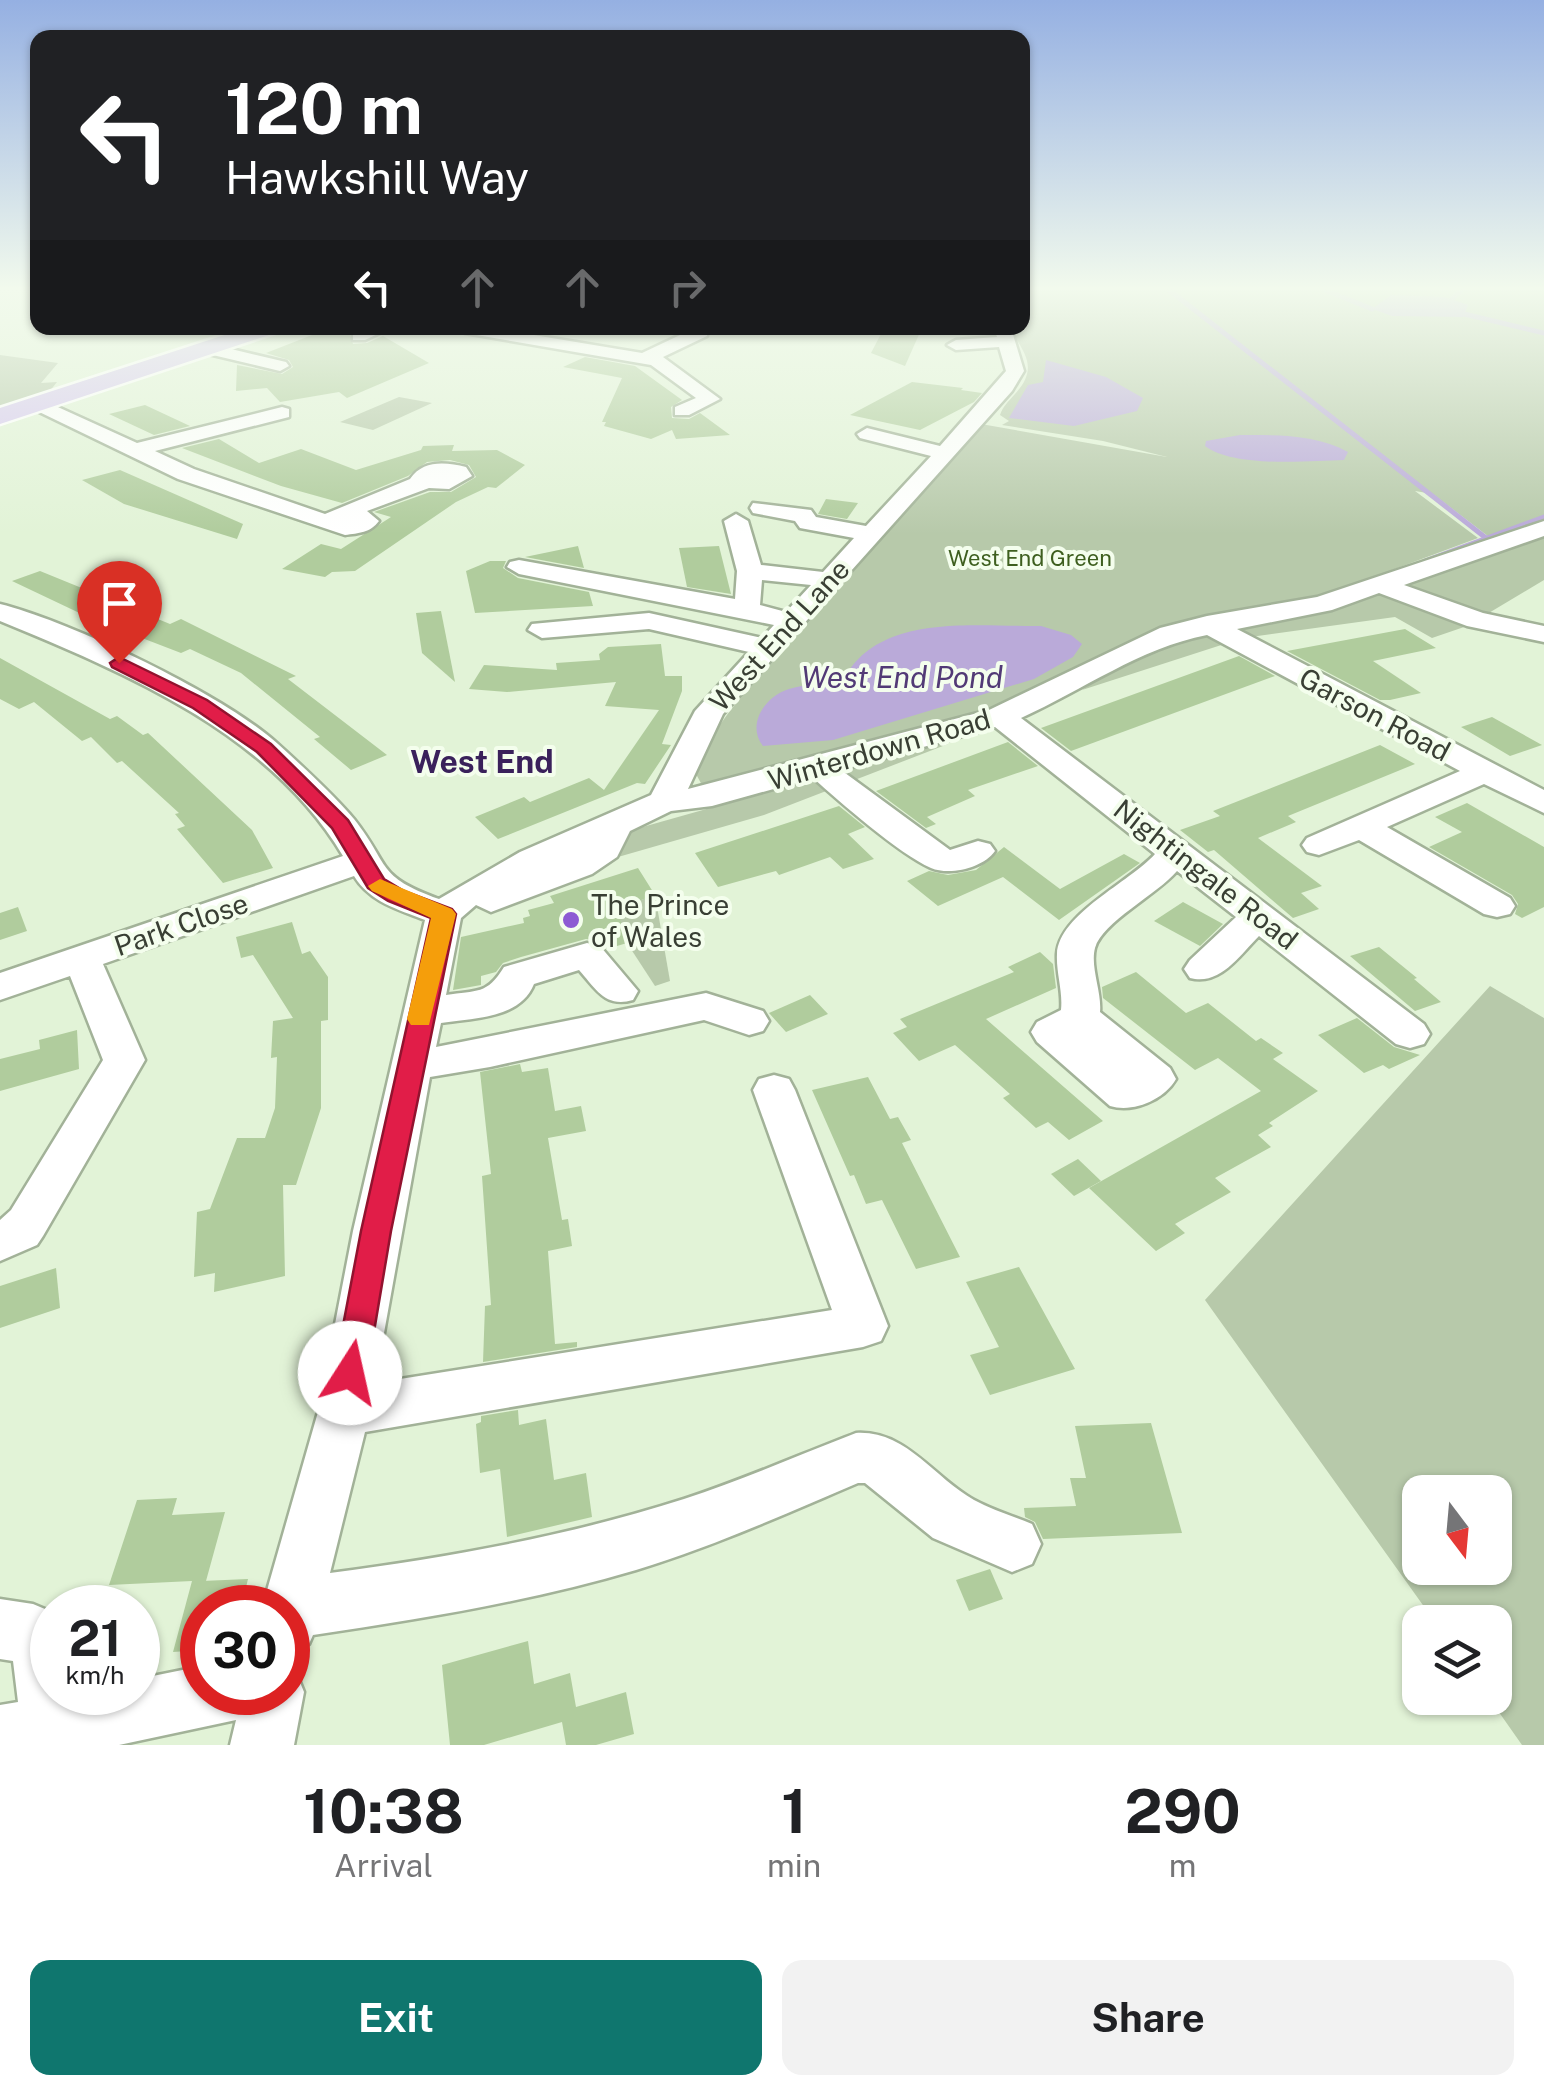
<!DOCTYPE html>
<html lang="en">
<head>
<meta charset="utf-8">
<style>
	:root { --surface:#fff; --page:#f2f2f2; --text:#202124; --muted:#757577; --accent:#0f766e }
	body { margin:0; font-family:"Public Sans",sans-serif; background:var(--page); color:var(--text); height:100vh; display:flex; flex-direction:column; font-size:38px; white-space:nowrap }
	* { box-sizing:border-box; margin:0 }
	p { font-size:32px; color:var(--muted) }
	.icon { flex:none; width:55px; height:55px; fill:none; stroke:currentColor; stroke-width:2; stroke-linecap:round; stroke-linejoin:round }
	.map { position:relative; height:1745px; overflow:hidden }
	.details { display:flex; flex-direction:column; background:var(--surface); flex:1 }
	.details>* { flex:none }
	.top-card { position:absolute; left:30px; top:30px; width:1000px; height:305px; border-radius:20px; box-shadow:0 2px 8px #0004; background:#202124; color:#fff; overflow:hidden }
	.needle { width:65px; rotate:164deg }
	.buttons { position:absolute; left:1402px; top:1475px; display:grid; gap:20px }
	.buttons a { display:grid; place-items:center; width:110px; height:110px; border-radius:20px; background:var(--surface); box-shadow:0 2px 8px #0004; font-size:50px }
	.speed { position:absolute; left:30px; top:1585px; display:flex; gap:20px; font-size:50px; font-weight:700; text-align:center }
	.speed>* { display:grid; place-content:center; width:130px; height:130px; border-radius:50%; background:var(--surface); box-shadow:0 2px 8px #0004; line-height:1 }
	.speed small { font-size:25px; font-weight:400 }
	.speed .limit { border:15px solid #d22; background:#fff; color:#111 }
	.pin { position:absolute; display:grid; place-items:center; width:85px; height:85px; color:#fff; margin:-102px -42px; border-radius:50% 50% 50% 0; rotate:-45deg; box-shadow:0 0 10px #0007 }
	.pin .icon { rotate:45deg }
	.me { position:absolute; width:110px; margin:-55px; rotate:10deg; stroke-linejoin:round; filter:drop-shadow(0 0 8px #0008) }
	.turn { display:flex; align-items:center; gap:35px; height:210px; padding:0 30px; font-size:45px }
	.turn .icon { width:130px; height:130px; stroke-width:2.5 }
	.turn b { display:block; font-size:70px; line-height:85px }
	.lanes { display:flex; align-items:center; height:95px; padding:0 30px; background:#0003; justify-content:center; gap:50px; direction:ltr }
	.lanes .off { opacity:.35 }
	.eta { display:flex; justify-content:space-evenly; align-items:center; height:170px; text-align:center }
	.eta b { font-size:60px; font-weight:700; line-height:70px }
	.cta { display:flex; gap:20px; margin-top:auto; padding:20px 30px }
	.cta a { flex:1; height:115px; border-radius:20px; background:var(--accent); color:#fff; font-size:40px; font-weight:700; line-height:115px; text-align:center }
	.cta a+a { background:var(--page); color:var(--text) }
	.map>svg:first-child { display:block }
	.green { fill:#b7c9aa; fill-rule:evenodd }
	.water { fill:#baaad9 }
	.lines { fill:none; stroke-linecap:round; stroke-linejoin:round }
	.stream { stroke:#baaad9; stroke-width:5 }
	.building { fill:#b0cc9d }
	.minor-casing { stroke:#a2b298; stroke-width:5 }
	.major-casing { stroke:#fff; stroke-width:5 }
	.minor { fill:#fff; fill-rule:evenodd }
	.major { fill:#d7c8f1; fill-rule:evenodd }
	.route { fill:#e11d48; stroke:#92132f; stroke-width:2.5 }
	.slow { fill:#f59e0b }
	.poi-dot { fill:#8d5ad3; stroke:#f4feed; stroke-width:4 }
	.labels { text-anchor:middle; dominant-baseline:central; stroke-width:8; stroke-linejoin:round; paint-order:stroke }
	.far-park-label { font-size:22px; fill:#3e5f1f; stroke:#f4feed }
	.street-label { font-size:28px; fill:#393f34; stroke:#f4feed }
	.poi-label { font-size:28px; fill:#393f34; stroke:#f4feed; text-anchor:start }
	.water-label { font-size:30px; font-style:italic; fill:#523a76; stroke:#f4feed }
	.quarter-label { font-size:32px; font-weight:bold; fill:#3a215b; stroke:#f4feed }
</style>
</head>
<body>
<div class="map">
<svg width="1544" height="1745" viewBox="0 0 1544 1745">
	<rect width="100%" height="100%" fill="#e2f3d7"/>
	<!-- green -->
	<g class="green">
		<path d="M1023,290h521v235l-47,18 -64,-49 -18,-3 63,47 -180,67 -96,16 -203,92 -296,74 -7,-13c19,-60 64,-94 103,-141 61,-69 122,-139 182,-209l186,33 -64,-16 -101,-16 7,-4 -9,-6c3,-9 8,-13 15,-21 24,-26 10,-41 -6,-66h13z"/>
		<path d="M0,355l58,8 -17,20 16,-1 -8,10 -49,16z"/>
		<path d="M399,397l33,6 -59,27 -33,-8z"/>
		<path d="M1544,534v46l-77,46 -35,12 -37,-21 -152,21 -161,52 48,-31 52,-22z"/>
		<path d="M937,744h11l-184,71 -146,42 14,-27z"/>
		<path d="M655,895l15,86 -15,5 -28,-43 -14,-33z"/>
		<path d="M1490,986l54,32v727h-22l-33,-47h6v-76h-60l-230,-322zM1420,1492h75v76h-75z"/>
	</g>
	<!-- water -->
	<g class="water">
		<path d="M1391,295l54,2 23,8 -5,12 -71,-1 -20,-7z"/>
		<path d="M1046,360l60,17 37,21 -6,13 -63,15 -65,-8 19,-33 15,-3z"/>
		<path d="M1240,435c37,0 76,-1 108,17l-4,8c-36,1 -110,8 -139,-14l1,-5z"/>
		<path d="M1041,626l30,9 11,9 -9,13 -39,22 -201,61 -70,6c-17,-21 2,-50 26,-57 18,-5 38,-7 56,-12 36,-65 133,-50 196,-51z"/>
	</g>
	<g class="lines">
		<!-- stream -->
		<g class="stream">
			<path d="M1169,290l317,248"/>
			<path d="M1325,290l47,19"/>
			<path d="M1452,299l9,-9"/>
			<path d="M1464,314l80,19"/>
			<path d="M1425,561l119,-44"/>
		</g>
	</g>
	<!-- building -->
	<g class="building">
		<path d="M330,328h25l-6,4 4,12 14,-1 16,-7 46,27 -82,35 -8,-6 -59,10 -13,-14 -31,3 1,-26 45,9 11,-7 -4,-7 -23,-7z"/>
		<path d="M884,328l37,2 -16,36 -34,-13z"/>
		<path d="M585,357l50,9 47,34 -11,7 1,11 17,1 11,-6 30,22 -54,4 -4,-9 -21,9 -47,-13 2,-4h-4l20,-44 -59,-11z"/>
		<path d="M912,382l51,6 -2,2 21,3 -8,9 -54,28 -70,-15z"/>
		<path d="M145,405l45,21 -36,9 -45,-21z"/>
		<path d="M219,439l40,24 42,-14 55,21 65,-20 2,-4 31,-1 -2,6 45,-1 28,15 -29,23 -8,-1 -32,15 -101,69 -23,1 -7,5 -43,-8 39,-25 20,5 50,-32 -17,-5 56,-20h21l25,-15 -7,-12 -19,-5 -23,2 -19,14 -66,27 -61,-17 -99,-38z"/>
		<path d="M120,470l123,54 -6,15 -113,-35 -42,-24z"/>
		<path d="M826,499l32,4 -11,16 -29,-5z"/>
		<path d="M578,546l6,22 -59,-11z"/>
		<path d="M719,546l12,48 -44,-7 -8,-39z"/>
		<path d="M490,561h16l-3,7 15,10 71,14 4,14 -118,7 -9,-42z"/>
		<path d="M40,571l130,53 11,-5 115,57 -8,3 99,76 -36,15 -37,-31 6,-2 -79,-64 -51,-24 -9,4 -91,-35 -78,-37z"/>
		<path d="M441,611l14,71 -33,-29 -6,-40z"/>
		<path d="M1405,629l31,19 -63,13 48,32 -31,7h-10l-93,-49z"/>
		<path d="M661,644l4,32h17v15l-20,53 9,1 -26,39 -8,-1 -139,56 -23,-22 49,-20 6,5 59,-24 15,12 55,-80 -54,-4 11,-24 -109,10 -38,-3 15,-24 73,5 -1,-7 44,-3 -1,-6 9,-7z"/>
		<path d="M1239,656l36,20 -204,75 -30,-23z"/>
		<path d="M0,658l110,61 7,-3 26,19 5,-2 104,97 21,38 -50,15 -46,-54 8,-3 -10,-12 4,-1 -57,-52 -5,2 -26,-26 -9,4 -48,-39 -15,7 -19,-10z"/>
		<path d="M1492,717l50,28 -32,11 -49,-29z"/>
		<path d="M1008,742l30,24 -70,24 7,6 -48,21 9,7 -10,4 -50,-37z"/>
		<path d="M1380,745l35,19 -127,52 8,6 -38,16 64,48 -21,7 18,16 -26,9 -79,-68 -6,2 -28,-22 40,-14 -7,-5z"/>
		<path d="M1467,803l77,44v60l-22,11 -7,-4 3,-10 -6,-9 -83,-48 33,-15 -27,-15z"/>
		<path d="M839,806l26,21 -17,7 26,25 -31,10 -13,-12 -51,18 -3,-4 -58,16 -23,-34z"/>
		<path d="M1004,847l56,42 64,-35 16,9 -81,57 -56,-43 -65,29 -31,-25 22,-10 19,4 28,-5z"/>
		<path d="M638,868l17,27 -38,14 10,34 -20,6 -6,-7 -15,-3 -65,18 -18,6 -7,9 -15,4v9l-28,5 8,-53 63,-14 -1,-5 7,-2 -2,-6 26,-7 -4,-7z"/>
		<path d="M1183,902l40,22 -23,22 -46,-25z"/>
		<path d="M18,907l9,24 -27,9v-27z"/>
		<path d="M292,922l10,32 8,-3 18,26v43l-7,1v87l-25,77h-13l2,91 -71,16 1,-19 -21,4 3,-65 13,-3 27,-71h28l10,-30 2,-51 -6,1 2,-37 20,-3 -40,-63 -12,3 -5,-21z"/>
		<path d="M1379,947l38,31 -3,1 27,23 -26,9 -65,-55z"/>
		<path d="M1040,952l13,12 3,24 -70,31 117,102 -34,19 -21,-18 -12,6 -33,-30 7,-4 -55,-49 -36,16 -26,-28 14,-6 -7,-8 114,-47 -6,-5z"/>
		<path d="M1136,972l50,41 22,-10 48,38 5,-3 22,15 -10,6 45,32 -49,32 4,3 -15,9 13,12 -56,31 16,14 -56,32 10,9 -29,18 -67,-63 172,-97 -43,-33 -23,12 -92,-72 -1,-11z"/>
		<path d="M810,995l18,19 -42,18 -17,-19z"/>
		<path d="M1357,1018l37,29 26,8 -31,14 -6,-4 -19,8 -46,-38z"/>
		<path d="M77,1030l2,39 -79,22v-32l40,-10 -1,-9z"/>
		<path d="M520,1064l2,8 26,-4 7,43 26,-5 5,25 -38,7 14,82 6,-1 4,27 -24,5 7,93 22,-2v5l-94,15 2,-56 6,-1 -9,-129 9,-2 -11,-102z"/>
		<path d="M868,1077l22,42 8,-2 13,23 -9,3 58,114 -44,12 -34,-69 -16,4 -12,-29 -4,1 -38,-86z"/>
		<path d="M1078,1159l23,22 -27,15 -23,-22z"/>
		<path d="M1019,1267l56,102 -85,26 -20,-40 29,-8 -33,-65z"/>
		<path d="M56,1268l4,40 -60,20v-42z"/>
		<path d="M518,1410l1,15 27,-6 8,61 32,-7 6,44 -85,20 -7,-68 -20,4 -4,-49 5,-2v-6z"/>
		<path d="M1151,1423l31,110 -139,6 -8,-17 -10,-5 -1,-9 52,-2 -6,-28h16l-11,-52z"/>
		<path d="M177,1498l-5,17 53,-3 -19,69h-4l46,-2 -7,29h-39v42l-29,2 19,-71 -83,4 28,-85z"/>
		<path d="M990,1569l13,30 -34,12 -13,-31z"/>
		<path d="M528,1641l6,43 36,-11 6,34 50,-15 8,42 -38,11h-30l-4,-23 -78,23h-34l-8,-80z"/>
	</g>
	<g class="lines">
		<defs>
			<g id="minor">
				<path d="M366,328h24l-25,12h-12v-8z"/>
				<path d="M456,328h36l150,25 53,-25h12v8l-44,21 57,42 -31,16h-14v-8l21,-9 -45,-33 -186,-32z"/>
				<path d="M994,328h17l13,43 -12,20 -289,323 -35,75 301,-79 171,-82 47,-12 110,-19 227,-76v15l-140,49 79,28 61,13v16l-77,-16 -88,-33 -47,17 -95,19 307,161v23l-60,-29 -97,43 123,71 5,8 -5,8 -13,3 -13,-3 -125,-74 -40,15 -12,-3 -5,-7 5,-7 153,-67 -253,-136c-67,13 -124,55 -186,83l403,306 6,10 -6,10 -14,4 -14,-4 -137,-108c-20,20 -39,50 -69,42l-6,-9 6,-9 46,-43 -59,-46c-19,23 -75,51 -82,77 -5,19 7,44 5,64l70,56 6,11c-12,21 -43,34 -66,27l-73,-64 -6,-10 6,-10 24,-12c2,-19 -5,-37 -4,-56 2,-40 73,-72 98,-100l-160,-127 -154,43 109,80 28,-9 12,3 5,7c-12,17 -45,25 -64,17 -32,-14 -91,-66 -118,-90l-101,28 -41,5 -41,20 -13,26 -25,17 -101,38 -15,-7 -15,13 -15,77c31,-5 41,0 58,-28l83,-24 13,3 38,45 -5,9c-28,8 -37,-11 -54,-30l-45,14c-14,35 -61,34 -93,39l-5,24 270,-54 57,18 6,10 -6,10 -14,4 -45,-15 -214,47 -60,10 -55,306 457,-73 -79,-220 6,-11 15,-4 15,4 6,11 93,236 -7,15 -18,6 -498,85 -35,141c120,-16 239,-37 354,-74 58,-19 115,-44 172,-66 50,-3 78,45 118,67 18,10 39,16 58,24l9,20 -9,20 -20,8 -79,-34 -68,-55h-7c-73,31 -146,64 -222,87 -105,31 -214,49 -323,65l-4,9 -21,9v-45h-26l56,-196 35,-181 72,-311c-28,-11 -55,-18 -71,-44l-251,88 42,96 -102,176 -6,9 -37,16v-41l11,-10 92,-150 -33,-84 -70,24v-27l343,-117c-73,-123 -217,-183 -343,-235v-17c72,18 224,91 278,140 25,23 54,49 76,75 37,47 21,57 85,80l81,-47 131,-57 44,-84 54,-59 -100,-23 -107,9 -14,-8 4,-6 117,-11 113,25 12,-13 -255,-51 -12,-7 3,-5 9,-2 216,39 2,-28 -13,-50 12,-7 12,7 13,44 62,7 31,-34 -54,-10 -5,-7 -42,-8 -3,-5 3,-5 58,7 5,7 50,9 65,-70 -71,-18 -3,-4 10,-6 73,18 66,-75 -7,-24 -43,3 -9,-5 9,-5 41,-3zM762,580l49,5 -25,27 -26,-7z"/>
				<path d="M206,343l80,19 3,4 -9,5 -80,-19 -3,-4z"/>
				<path d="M38,398l99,45 145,-36 7,2v8l-134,34 39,18 131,45 85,-35c13,-19 35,-17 56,-12l6,9 -23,13 -20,-1 -62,23 12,10c-9,12 -20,12 -34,14l-167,-56 -147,-71v-8z"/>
				<path d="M0,1599l33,5 19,8v80h86v-13l64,-13v26h86v-25l7,3 9,22 -10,53h-64l6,-25 -117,25h-119v-40l18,-3 -5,-41 -13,-2z"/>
			</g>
			<path id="major" d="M246,328h32l-3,5 -275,91v-16z"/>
		</defs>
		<!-- minor casing -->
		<use href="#minor" class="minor-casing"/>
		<!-- major casing -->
		<use href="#major" class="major-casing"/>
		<!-- minor -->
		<use href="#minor" class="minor"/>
		<!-- major -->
		<use href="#major" class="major"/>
	</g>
	<!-- sky -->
	<linearGradient id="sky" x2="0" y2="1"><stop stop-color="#95b0e2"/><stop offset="0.54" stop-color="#f2faed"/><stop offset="1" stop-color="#f2faed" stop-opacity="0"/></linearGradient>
	<rect width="1544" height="534" fill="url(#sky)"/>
	<!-- route -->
	<path class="route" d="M119,657l88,43 64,44 77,76 36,59 20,12 48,18 4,5 -65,317 -24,142 -5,10 -12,5 -11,-5 -5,-10 27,-142 70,-313 -43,-17 -20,-13 -36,-60 -75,-76 -64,-44 -81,-41 -2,-4z"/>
	<!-- slow -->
	<path class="slow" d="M380,879l72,30 4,5 -27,111h-18l-4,-6 24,-101 -59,-27 -4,-5z"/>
	<!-- markers -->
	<circle class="poi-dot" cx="571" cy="920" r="10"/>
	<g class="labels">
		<!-- far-park labels -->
		<g class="far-park-label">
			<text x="1030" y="558">West End Green</text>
		</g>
		<!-- street labels -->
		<g class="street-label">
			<text transform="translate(779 635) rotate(-48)">West End Lane</text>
			<text transform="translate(1375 714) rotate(28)">Garson Road</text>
			<text transform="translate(879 749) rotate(-16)">Winterdown Road</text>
			<text transform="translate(1206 874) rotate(38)">Nightingale Road</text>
			<text transform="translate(181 924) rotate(-19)">Park Close</text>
		</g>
		<!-- poi labels -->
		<g class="poi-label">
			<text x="591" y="904">The Prince<tspan x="591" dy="32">of Wales</tspan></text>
		</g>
		<!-- water labels -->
		<g class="water-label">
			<text x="902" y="677">West End Pond</text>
		</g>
		<!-- quarter labels -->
		<g class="quarter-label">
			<text x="482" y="761">West End</text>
		</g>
	</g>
</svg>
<div class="buttons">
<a><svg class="needle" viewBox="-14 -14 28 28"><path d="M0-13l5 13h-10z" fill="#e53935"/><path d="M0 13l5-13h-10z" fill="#757577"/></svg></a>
<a><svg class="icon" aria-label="layers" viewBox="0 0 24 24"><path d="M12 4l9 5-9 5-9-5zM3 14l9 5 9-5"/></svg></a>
</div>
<div class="speed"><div>21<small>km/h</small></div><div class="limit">30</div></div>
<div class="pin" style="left:119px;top:663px;background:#d93025"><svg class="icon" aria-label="arrive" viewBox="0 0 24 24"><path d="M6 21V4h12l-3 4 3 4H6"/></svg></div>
<svg class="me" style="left:350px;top:1373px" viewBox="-20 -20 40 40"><circle r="19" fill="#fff"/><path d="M0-13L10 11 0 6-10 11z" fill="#e11d48"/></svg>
<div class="top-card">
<div class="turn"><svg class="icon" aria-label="left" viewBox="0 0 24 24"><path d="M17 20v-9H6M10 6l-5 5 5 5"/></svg><div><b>120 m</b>Hawkshill Way</div></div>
<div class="lanes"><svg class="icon" aria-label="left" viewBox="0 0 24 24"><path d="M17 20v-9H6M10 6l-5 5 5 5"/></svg><svg class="icon off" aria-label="ahead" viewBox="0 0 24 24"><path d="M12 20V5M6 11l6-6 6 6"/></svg><svg class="icon off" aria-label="ahead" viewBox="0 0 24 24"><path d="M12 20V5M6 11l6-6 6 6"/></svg><svg class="icon off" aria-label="right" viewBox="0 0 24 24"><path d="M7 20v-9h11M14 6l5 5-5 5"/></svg></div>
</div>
</div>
<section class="details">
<div class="eta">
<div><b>10:38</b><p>Arrival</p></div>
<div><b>1</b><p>min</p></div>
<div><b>290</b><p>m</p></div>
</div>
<div class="cta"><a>Exit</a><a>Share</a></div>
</section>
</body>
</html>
